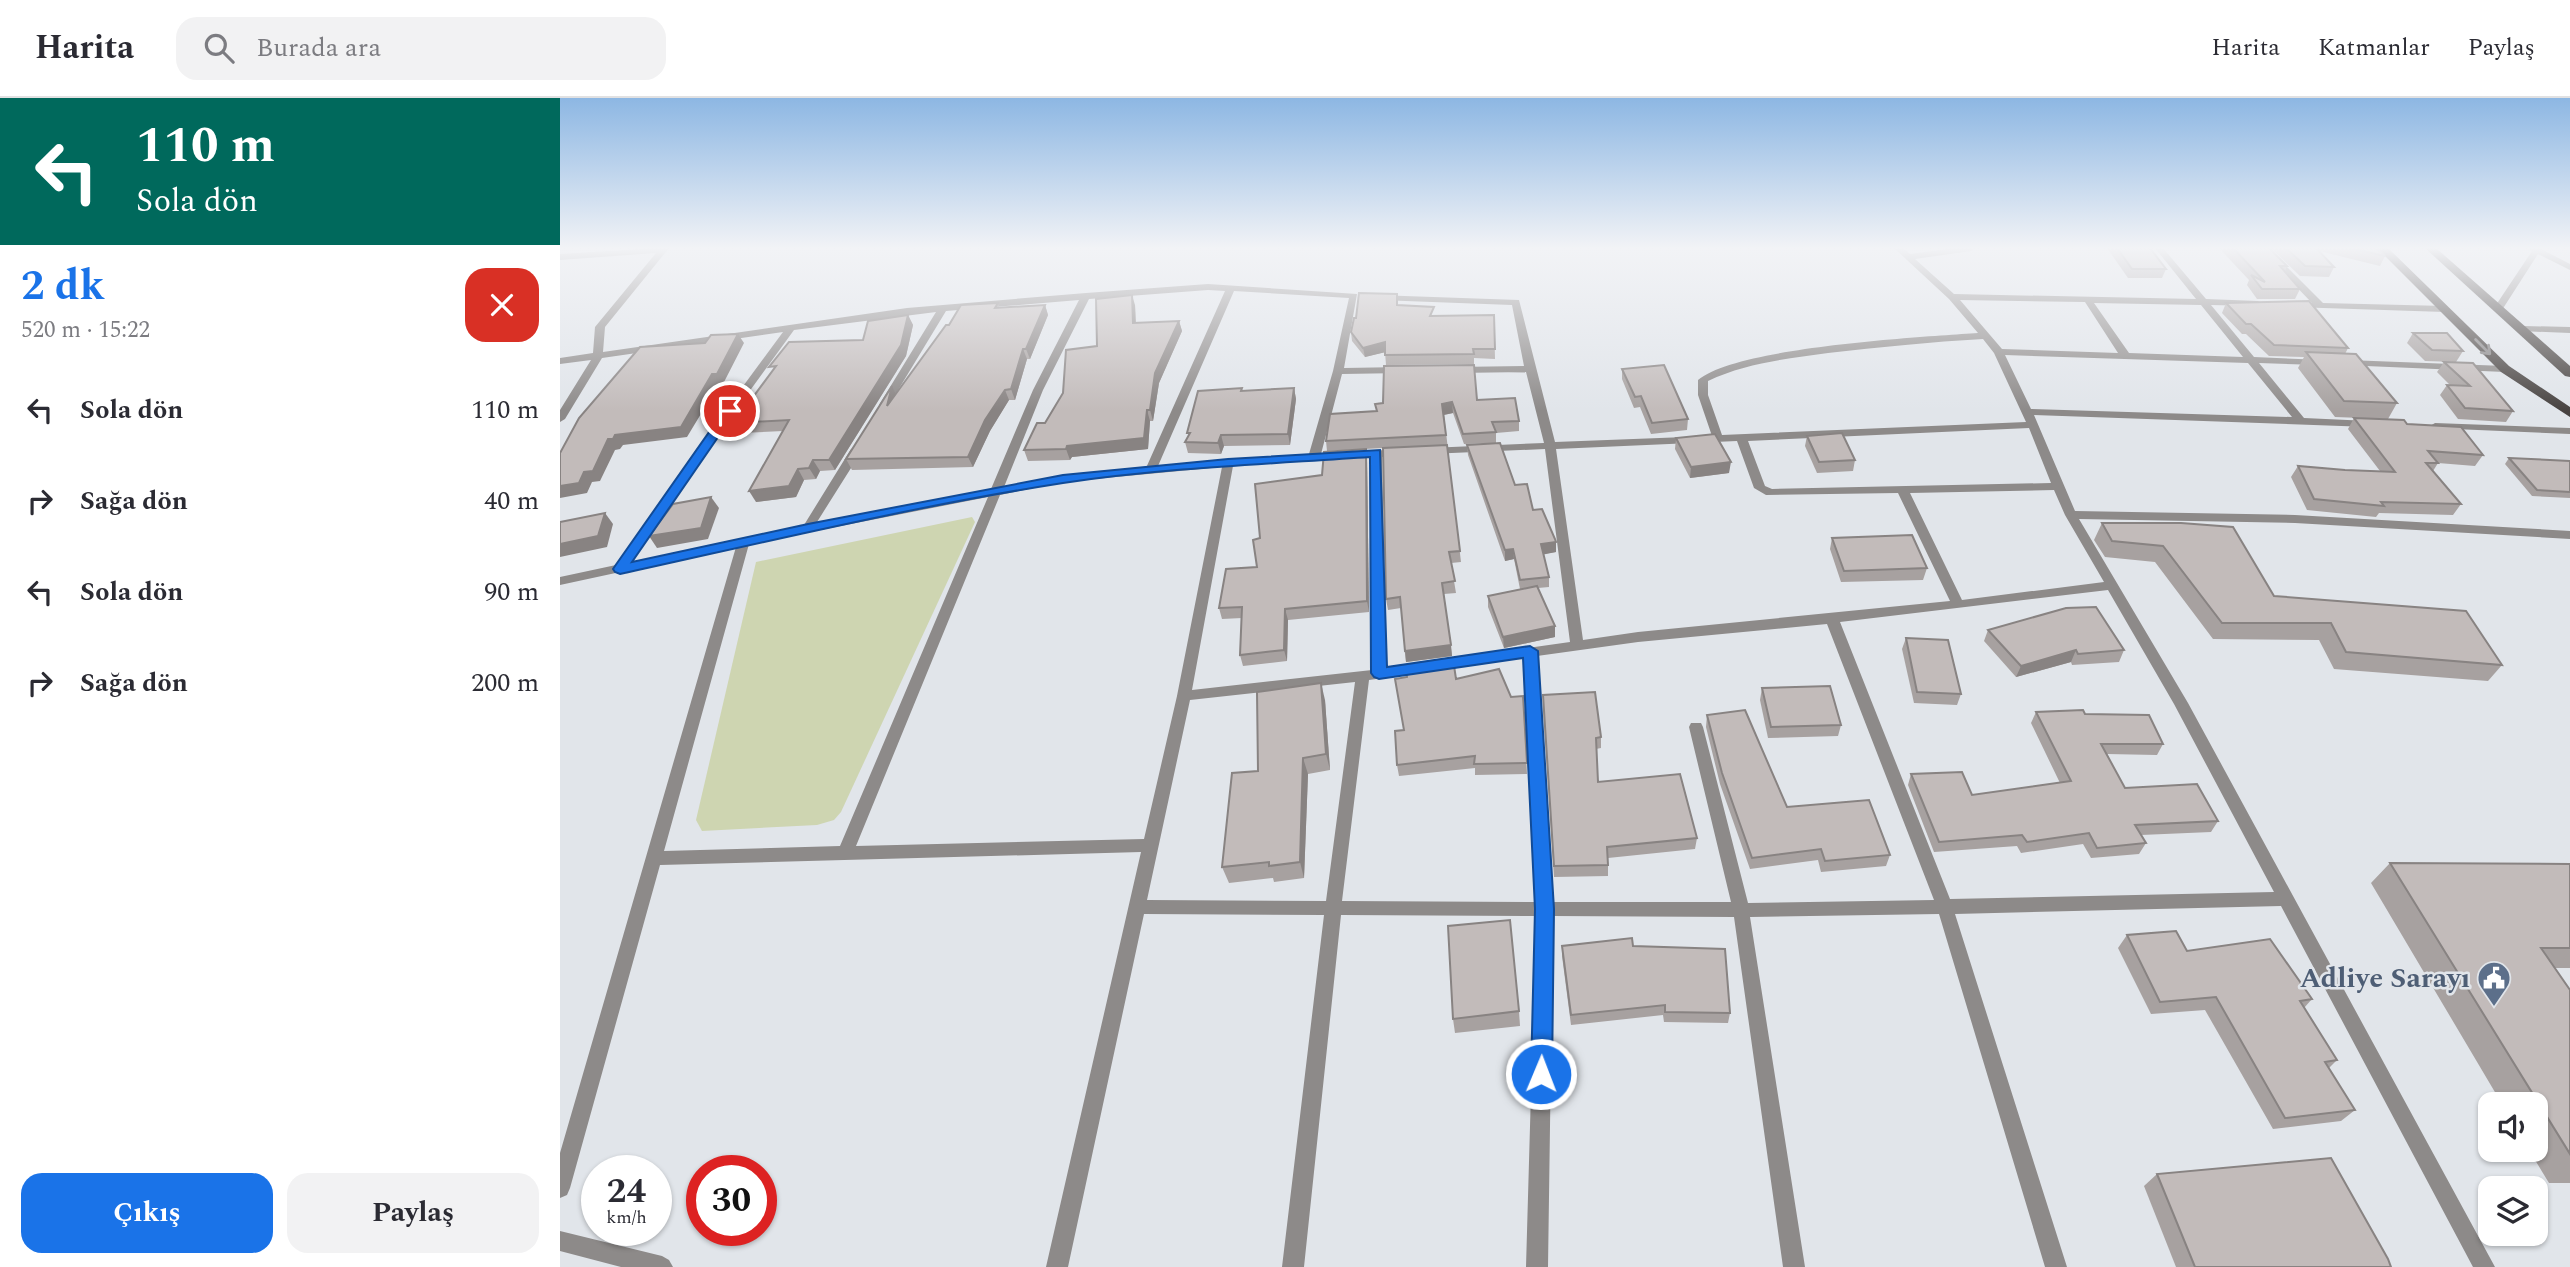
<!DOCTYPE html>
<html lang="tr">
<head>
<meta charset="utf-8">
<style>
	:root { --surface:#fff; --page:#f2f2f3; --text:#2b2b33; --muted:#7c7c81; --line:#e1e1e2; --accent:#1a73e8 }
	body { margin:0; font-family:Spectral,serif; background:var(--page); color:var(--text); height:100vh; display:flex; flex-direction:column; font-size:26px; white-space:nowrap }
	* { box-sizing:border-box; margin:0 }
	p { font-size:23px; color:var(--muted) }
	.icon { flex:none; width:38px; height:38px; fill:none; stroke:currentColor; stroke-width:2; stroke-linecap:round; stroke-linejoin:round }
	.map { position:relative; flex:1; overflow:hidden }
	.panel { display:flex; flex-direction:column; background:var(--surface); width:560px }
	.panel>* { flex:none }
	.top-card { background:#00695c; color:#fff; overflow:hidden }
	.controls { position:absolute; left:1918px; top:994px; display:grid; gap:14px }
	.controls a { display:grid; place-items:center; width:70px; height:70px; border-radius:14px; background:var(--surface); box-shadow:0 2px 5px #0004; font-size:35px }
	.speed { position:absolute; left:21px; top:1057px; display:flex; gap:14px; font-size:35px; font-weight:700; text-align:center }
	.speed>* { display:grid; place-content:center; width:91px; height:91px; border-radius:50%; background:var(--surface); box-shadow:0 2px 5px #0004; line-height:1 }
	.speed small { font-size:18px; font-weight:400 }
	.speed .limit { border:10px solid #d22; background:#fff; color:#111 }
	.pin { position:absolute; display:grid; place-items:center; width:60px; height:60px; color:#fff; margin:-30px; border:4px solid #fff; border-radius:50%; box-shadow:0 2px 7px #0007 }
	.me { position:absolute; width:77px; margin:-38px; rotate:1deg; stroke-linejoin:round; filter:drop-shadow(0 0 5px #0008) }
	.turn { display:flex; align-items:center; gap:24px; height:147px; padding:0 21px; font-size:32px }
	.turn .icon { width:91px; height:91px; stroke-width:2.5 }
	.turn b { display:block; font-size:49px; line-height:60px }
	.round { display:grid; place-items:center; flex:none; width:74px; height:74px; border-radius:21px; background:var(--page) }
	.summary { display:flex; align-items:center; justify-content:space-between; height:119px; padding:0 21px }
	h1 { font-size:42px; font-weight:700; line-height:52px; color:var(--accent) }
	.cta { display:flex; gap:14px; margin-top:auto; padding:14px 21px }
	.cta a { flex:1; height:80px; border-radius:21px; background:var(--accent); color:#fff; font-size:28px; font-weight:700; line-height:80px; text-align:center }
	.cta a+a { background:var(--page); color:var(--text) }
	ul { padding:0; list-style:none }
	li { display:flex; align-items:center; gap:21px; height:91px; padding:0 21px }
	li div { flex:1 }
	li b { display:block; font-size:26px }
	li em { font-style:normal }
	header { display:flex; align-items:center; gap:42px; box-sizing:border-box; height:98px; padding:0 35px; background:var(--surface); border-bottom:2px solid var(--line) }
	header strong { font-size:33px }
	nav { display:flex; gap:38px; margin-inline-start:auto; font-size:24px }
	.search { width:490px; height:63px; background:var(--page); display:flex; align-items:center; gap:18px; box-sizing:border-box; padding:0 24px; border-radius:21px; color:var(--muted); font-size:26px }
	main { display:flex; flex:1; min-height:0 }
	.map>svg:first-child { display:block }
	.green { fill:#ced5b1 }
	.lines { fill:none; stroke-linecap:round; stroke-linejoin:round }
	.minor { fill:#8d8a89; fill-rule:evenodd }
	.tertiary { fill:#8d8a89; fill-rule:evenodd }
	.primary { fill:#474240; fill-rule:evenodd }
	.wall { fill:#a7a1a0 }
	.shaded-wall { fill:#888382 }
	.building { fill:#c2bbba; stroke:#888382; stroke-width:2 }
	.oneway { stroke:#858384 }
	.route { fill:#1a73e8; stroke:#114b97; stroke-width:2 }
	.labels { text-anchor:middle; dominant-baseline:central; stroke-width:5; stroke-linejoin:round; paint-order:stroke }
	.near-service-label { font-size:28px; font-weight:bold; fill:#4e5e75; stroke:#e1e5ea; text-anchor:end }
</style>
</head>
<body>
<header>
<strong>Harita</strong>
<div class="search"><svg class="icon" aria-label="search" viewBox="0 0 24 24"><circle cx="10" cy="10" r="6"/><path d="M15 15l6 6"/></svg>Burada ara</div>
<nav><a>Harita</a><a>Katmanlar</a><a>Paylaş</a></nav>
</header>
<main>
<section class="panel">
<div class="top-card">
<div class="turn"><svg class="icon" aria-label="left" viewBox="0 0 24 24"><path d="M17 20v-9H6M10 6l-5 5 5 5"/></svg><div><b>110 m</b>Sola dön</div></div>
</div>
<div class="summary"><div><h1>2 dk</h1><p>520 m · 15:22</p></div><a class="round" style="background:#d93025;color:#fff"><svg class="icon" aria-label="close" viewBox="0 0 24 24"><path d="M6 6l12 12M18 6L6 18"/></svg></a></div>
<ul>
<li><svg class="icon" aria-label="left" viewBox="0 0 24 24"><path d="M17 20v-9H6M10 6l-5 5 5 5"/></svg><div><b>Sola dön</b></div><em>110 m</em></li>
<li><svg class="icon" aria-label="right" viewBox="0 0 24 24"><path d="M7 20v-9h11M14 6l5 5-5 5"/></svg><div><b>Sağa dön</b></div><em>40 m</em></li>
<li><svg class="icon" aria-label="left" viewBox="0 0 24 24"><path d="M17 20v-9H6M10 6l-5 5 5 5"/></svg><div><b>Sola dön</b></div><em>90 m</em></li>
<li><svg class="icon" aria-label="right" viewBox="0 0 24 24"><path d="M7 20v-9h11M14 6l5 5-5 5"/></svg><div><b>Sağa dön</b></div><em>200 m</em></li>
</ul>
<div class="cta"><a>Çıkış</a><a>Paylaş</a></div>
</section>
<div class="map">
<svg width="2010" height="1169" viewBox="0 0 2010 1169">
	<rect width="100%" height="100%" fill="#e1e5ea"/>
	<!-- green -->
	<path class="green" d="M412,419l3,5 -134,290 -7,8 -17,5 -115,6 -6,-11 60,-258z"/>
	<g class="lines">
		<!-- minor -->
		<g class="minor">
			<path d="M99,150h10l-64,79 -2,25 304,-44 179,-15 122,-9 149,10 -13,74 59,-1 5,3 -5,3 -61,1 -21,80 80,-5 6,3 -6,3 -19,2 4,211 184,-26 -25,-193 -116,5 -6,-3 6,-3 115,-5 -18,-71 -71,1 -5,-3 5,-3 69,-1 -12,-61 -133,-5 -5,-3 2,-2 143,5 36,142 157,-6 -14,-41v-15c39,-33 223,-43 280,-47l-29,-34 -55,-51h9l7,6 45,-6h20l-4,3 -56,8 39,35 242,5 -41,-51h8l43,51 52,2 2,2 -5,3 -44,-1 43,52 69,3 1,2 -5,3 -60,-2 45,55 65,3 5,3 -5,3 -335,-12 41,96 220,4 275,16v8l-275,-16 -216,-4 109,184 307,564h-22l-192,-361 -326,8 112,353h-22l-106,-353 -189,3 55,350h-22l-49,-350 -181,-1 -5,351h-22l10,-351 -195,-1 -37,352h-22l42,-352 -180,-1 -76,353h-22l95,-415 -481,13 -90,323 -3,7 -7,3v-45l176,-606 -176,38v-8l56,-12 80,-115 87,-118 -181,26 -37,61 -5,3v-12l31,-50 -31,4v-6l33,-5 2,-26 61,-74 -96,7v-6zM648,192l17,1 -79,177 -83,8 -59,11 39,-97 46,-91zM674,193l115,7 -16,73 -24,83 -151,12zM519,202l-46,90 -42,99 -174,33 46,-73 -6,-3 -6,3 -47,76 -173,37 73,-108 90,-124 142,-18 -57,93 5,3 5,-3 57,-94zM1400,202l125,2 33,51 -116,-4zM1534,205l107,2 42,52 -114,-4zM1423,241l11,14 32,69 -304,13 -14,-40v-14c38,-18 78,-22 120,-28 51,-6 103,-11 155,-14zM1445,257l243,8 44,54 -261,-8zM1469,330l22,55 -279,6 -7,-3 -17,-45zM1177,343l17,47 12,7 132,-2 52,108 -312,31 -55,8 -27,-191zM810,359l2,213 -180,20 41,-224zM662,369l-45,229 -33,143 -288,7 144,-351 63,-13zM1494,392l11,25 39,67 -142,18 -52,-107zM428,399l-148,349 -176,5 85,-307zM1548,492l66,114 100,188 -324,7 -110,-277zM1267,526l107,276 -186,3 -45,-176 -2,-4h-10l-2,4 42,175h-178l-16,-246 101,-14zM964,560l12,244 -194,-1 27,-221zM795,584l-29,219 -179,-1 43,-200z"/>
			<path d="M1699,150h9l55,55 122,3 5,3 -5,3 -152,-5 -2,-2 5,-3 16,1z"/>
			<path d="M1968,150h14l-1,1 29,15v6l-32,-16 -36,56h-6l-2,-2 38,-57z"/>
			<path d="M1963,228l47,1v6l-50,-2 -2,-2z"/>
			<path d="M1787,262l158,6 5,3 -5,3 -162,-7 -1,-2z"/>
			<path d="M1875,325l135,5v6l-139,-6 -1,-2z"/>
		</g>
		<!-- tertiary -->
		<path class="tertiary" d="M0,1133l102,25 7,4 4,7h-52l-61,-16z"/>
		<!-- primary -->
		<g class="primary">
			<path d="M1817,150h11l121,118 61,41v10l-69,-45z"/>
			<path d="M1865,150h11l134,118v11l-5,-1z"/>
		</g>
	</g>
	<!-- wall -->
	<g class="wall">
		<path d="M1547,150h43l16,21 -4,9h-34z"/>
		<path d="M1659,150h50l18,18 -2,5 15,18 -5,10h-38l-10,-14 2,-5z"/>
		<path d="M1711,150h105l9,8 -5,10 -61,-15 15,16 -5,10 -29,-1z"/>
		<path d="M438,205l1,5 46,-3 3,10 -18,44h-3l-12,41h-6l-19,31 -17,36 -121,3 -6,-11 103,-134z"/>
		<path d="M1666,205l122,45 -3,6 52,49 -9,16 -53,-2 -37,-49 6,-11 -35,-1 -23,-22h-4l-20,-21z"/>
		<path d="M575,207l1,18 43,-2 3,10 -23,52 -6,38h-3l-2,28 -76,8 -2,3 -42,1 -4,-11 21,-27 18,-30 34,-47z"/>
		<path d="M838,207l37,11 59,-1 1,44 -21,-1v6l-88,1 -1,-13 -20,5 -13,-16 -1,-9z"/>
		<path d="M348,217l5,10 -7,31 -71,114 -15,1 -4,8 -12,1 -8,17 -40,5 27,-71 -42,2 -7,-10 38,-51 91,-32z"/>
		<path d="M1853,235l50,18 -7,11 -31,-1 -18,-18z"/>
		<path d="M1884,264l69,49 -7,11 -48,-3 -18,-24 7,-10h3l-13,-13z"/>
		<path d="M1062,271l66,50 -1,11 -36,4 -11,-27 -6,1 -12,-29z"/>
		<path d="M734,290l2,11 -6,46 -66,1 -3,8 -33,-1 -3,-11 57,-51z"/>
		<path d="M917,302l42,21v10l-23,2v10l-32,1 -11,-31 -9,2 17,147 -10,1 5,30 -12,1 8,62 -46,6 -5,-54 -13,2 -2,-11 -3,-151 -56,3 -1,-10 50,-30z"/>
		<path d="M1794,320l53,6 76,31 -8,11 -37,-3 -5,8 28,33 -8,11 -74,-2 -3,4 -69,-7 -16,-33 7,-11 47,4 35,1 -32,-42z"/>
		<path d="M1247,338l48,24 -2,11 -36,2 -12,-27z"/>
		<path d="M1116,340l53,35 -39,5 -15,-29z"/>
		<path d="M907,347l48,40 41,67 -13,2 6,23v10l-11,1 17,38v11l-51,11 -16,-41v-11l32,-7 -6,-30 -9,2 -37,-106z"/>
		<path d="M806,351l1,11 2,152 -81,8 -1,41 -44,5 -3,-11 2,-37 -20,1 -3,-11 38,-41 3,-29 62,-63z"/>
		<path d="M1949,360l61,3v37l-38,-2 -27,-32z"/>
		<path d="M1542,425h79l93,73 228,69 -14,16 -154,-12 -15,-29 -106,-1 -58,-77 -50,-5 -11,-17z"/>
		<path d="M1272,440l95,30 -4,12 -82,2 -11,-33z"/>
		<path d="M1428,532l136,20 -5,12 -47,3 -1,-3 -55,15 -32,-36z"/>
		<path d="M1346,540l55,56 -4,11 -43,-2 -12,-54z"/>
		<path d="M896,581l55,18 12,-1 4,78 -52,1v-7l-76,8 -2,-11 6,-35z"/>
		<path d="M1202,590l79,37 -3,11 -70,2 -8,-38z"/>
		<path d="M765,602l5,70 -22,4 -4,104 -30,4 -1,-4 -44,5 -7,-16 36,-96z"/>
		<path d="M983,608l58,31v11l-5,1 2,33 99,56 -2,11 -87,9v18l-54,1z"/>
		<path d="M1476,614l49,2 78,30 -6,11 -50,-1 18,34 93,33 -7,11 -70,3 5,8 -7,11 -48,4 -8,-14 -62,9 -4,-7 -83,6 -26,-67 3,-11 61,21 88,-12 -29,-60z"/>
		<path d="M1147,617l80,92 103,48 -4,11 -65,6 -3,-12 -68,9 -30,-85 -14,-57z"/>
		<path d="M1830,765l180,1v104h-15l15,22v193h-21l-20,-33h7v-46h-34l-131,-221z"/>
		<path d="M1567,837l60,16 125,48 -8,9 33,52 -8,8 26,42 -14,11 -68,8 -68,-119 -54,4 -33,-66z"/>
		<path d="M1002,848h71l97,67 -2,10 -64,-1 -1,-7 -92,10 -9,-69z"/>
		<path d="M959,913l1,15 -65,7 -2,-14z"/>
		<path d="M1597,1076l234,93h-215l-32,-81z"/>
	</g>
	<!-- shaded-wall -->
	<g class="shaded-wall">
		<path d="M572,197l3,10 1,28 -3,-10z"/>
		<path d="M485,207l3,10 -18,44 -4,-10z"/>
		<path d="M348,217l5,10 -7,31 -71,114 -6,-10z"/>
		<path d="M619,223l3,10 -23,52 -6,38 -3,-11 5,-37z"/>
		<path d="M178,236l6,9 -21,41h-4l-32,53 -64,8 -3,4 -5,1 -15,31 -8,1 -5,11 -27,5v-12l24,-14 24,-33 104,-65z"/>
		<path d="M825,244l1,10 -21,5 -2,-9z"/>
		<path d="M463,251l4,10 -12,41 -4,-11z"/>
		<path d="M332,288l5,11 -10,9z"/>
		<path d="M734,290l2,11 -6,46 -2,-11z"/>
		<path d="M445,292l4,10 -19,31 -17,36 -5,-10 17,-37z"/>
		<path d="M892,304l1,11 -10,2 -1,-11z"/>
		<path d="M587,312l3,11 -2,28 -76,8 -2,3 -4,-11 1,-3z"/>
		<path d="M661,337l3,11 -3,8 -3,-11z"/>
		<path d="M806,351l1,11 2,152 -2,-11z"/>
		<path d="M253,362l7,11 -4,8 -7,-11z"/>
		<path d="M1171,364l-2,11 -39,5 1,-11z"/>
		<path d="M238,371l6,11 -8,17 -40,5 -7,-11z"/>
		<path d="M151,399l8,11 -11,31 -51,9 -8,-12z"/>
		<path d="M45,415l8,11 -6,23 -47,10v-13z"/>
		<path d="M996,444v10l-15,3v-11z"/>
		<path d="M953,451l1,10 -9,2v-11z"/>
		<path d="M725,511l3,11 -1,41 -3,-11z"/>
		<path d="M995,528v11l-51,11 -1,-11z"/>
		<path d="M891,547l1,11 -46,6 -1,-11z"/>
		<path d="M1516,552l-5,12 -55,15 5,-11z"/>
		<path d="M761,585l4,17 5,70 -4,-16z"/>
		<path d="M743,660l5,16 -4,104 -4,-16z"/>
	</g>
	<!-- building -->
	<g class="building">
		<path d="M1557,150h33l16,21h-34z"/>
		<path d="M1673,150h36l18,18h-7l20,23h-38l-11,-14 14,7z"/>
		<path d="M1726,150h30l18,19 -29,-1z"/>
		<path d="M1790,150h26l9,8z"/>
		<path d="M799,195l38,1v11l37,2 -4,9 64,-1 1,34h-22l1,5 -89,1v-13l-22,6 -12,-16 3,-14h2z"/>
		<path d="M572,197l1,28 46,-2 -24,52 -5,37h-3l-3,28 -77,8 -1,3 -42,1 13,-27h8l18,-30 3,-43 31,-4 -1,-47z"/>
		<path d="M1749,203l39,47 -74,-3 -23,-21h-5l-20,-21z"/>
		<path d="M438,205l-3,5 50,-3 -19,44h-3l-12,40 -6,1 -20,30 -17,37 -122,2 46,-73 -5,20 59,-81h3l12,-20z"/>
		<path d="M348,217l-7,30 -72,115h-16l-4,8 -11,1 -9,17 -40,5 40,-71 -55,3 42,-57 -7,1 20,-25 74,-2 5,-19z"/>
		<path d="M1853,235h34l16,18 -31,-1z"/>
		<path d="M178,236l-21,40h-5l-31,53 -66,8 -2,4h-5l-15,32 -9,1 -5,11 -19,3v-33l19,-35 61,-71 65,-4 6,-8z"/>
		<path d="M1746,254l50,2 41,49 -53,-2z"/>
		<path d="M1884,264l29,1 40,48 -48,-3 -18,-23 23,1z"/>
		<path d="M914,267l3,35 38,-2 4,23 -27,1 4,10 -33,2 -11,-32 -10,2 4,31 -120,6 4,-27 47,-3 -2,-7 8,-1 1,-37z"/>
		<path d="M1104,267l24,54 -36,4 -11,-27 -6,1 -13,-28z"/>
		<path d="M682,290l-1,3 53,-3 -6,46 -67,1 -3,8 -33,-1 5,-9h-3l11,-42z"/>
		<path d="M1794,320l50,2 3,4 54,3 22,28 -55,-4 10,12h-12l35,41 -80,-2 3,4 -70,-7 -16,-33 47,4 50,2z"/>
		<path d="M1282,335l13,27 -36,2 -12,-26z"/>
		<path d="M1155,336l16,28 -40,5 -15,-29z"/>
		<path d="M940,345l15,42 12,-1 6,26 9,-1 13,30 1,3 -15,2 8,33 -29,3 -7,-31 -8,1 -38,-105z"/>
		<path d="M887,347l13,106 -11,1 6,29 -13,2 9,62 -46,6 -5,-54 -14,2 -3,-151z"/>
		<path d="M806,351l1,152 -82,8 -1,41 -44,5 2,-48 -23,1 7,-39 31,-2 -4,-27 7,-2 -5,-54 67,-9 2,-23z"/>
		<path d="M1949,360l61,3v31l-33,-2z"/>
		<path d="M151,399l-10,31 -52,8 24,-32z"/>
		<path d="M45,415l-7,23 -38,8v-22z"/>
		<path d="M1542,425h79l52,4 41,69 192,15 36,54 -156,-13 -15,-29h-109l-59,-77 -51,-5z"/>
		<path d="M1352,437l15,33 -83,3 -12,-33z"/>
		<path d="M977,488l18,40 -52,11 -15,-41z"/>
		<path d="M1536,509l28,43 -46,4 -2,-4 -55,16 -33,-36 78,-22z"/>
		<path d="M1346,540l42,2 13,54 -44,-2z"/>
		<path d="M893,561l3,20 43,-10 12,28 12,-1 4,67 -53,1 1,-8 -78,9 -2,-34 9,-1 -9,-51 12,-2 -1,-11z"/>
		<path d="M761,585l5,71 -23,4 -3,104 -31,4v-4l-47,5 10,-94 26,-2 -1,-79z"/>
		<path d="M1270,588l11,39 -70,2 -9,-39z"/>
		<path d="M1035,594l6,45 -5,1 2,44 82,-8 17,64 -90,9 1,18 -54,1 -11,-171z"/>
		<path d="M1185,612l42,97 82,-7 21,55 -65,6 -4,-12 -69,9 -30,-85 -15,-58z"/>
		<path d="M1523,612l2,4 64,1 14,29h-62l24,44 72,-4 21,37 -83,4 11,18 -49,5 -8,-15 -62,9 -5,-7 -83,7 -28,-68 51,-2 10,23 99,-14 -35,-69z"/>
		<path d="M1830,765l180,1v84h-29l29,42v164z"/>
		<path d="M950,822l9,91 -66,8 -5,-93z"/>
		<path d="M1616,833l11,20 83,-12 42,60 -12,2 37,59 -12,2 30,48 -70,8 -69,-121 -56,5 -33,-67z"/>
		<path d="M1072,840l1,8 92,3 5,64 -65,-1v-7l-94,10 -9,-69z"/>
		<path d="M1771,1060l57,101 3,8h-196l-38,-93z"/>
	</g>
	<!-- one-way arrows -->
	<defs><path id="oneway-shaft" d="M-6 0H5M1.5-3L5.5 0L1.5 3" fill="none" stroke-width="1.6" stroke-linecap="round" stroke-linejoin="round" transform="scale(1.75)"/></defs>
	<use class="oneway" href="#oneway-shaft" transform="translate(1923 249) rotate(45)"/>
	<!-- sky -->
	<linearGradient id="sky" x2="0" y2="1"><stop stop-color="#8db7e3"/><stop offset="0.48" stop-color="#f2f3f6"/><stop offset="1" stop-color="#f2f3f6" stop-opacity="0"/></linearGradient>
	<rect width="2010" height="313" fill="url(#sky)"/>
	<!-- route -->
	<path class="route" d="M170,309l6,4 -104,151 176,-38 255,-49 165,-16 152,-9 7,217 143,-21 8,5 16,258 -2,165 -3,7 -8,3 -7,-3 -3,-7 4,-165 -12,-251 -144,21 -5,-2 -3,-4 -1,-216c-102,7 -206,11 -307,26 -148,23 -297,59 -443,91l-5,-2 -2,-3 2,-3 111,-158z"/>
	<!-- icons -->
	<defs>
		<symbol id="civic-pin" viewBox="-11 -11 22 30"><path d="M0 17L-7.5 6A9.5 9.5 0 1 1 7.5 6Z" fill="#5c6f8a" stroke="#e1e5ea"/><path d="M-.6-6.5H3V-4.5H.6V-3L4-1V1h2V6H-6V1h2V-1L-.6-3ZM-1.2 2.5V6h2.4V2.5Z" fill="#fff"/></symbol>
	</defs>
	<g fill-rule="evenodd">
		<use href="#civic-pin" x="1915" y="861" width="38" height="52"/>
	</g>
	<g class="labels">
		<!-- near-service labels -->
		<g class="near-service-label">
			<text x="1910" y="880">Adliye Sarayı</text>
		</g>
	</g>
</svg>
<div class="controls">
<a><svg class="icon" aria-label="sound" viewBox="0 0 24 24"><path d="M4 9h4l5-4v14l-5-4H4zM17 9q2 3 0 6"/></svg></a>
<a><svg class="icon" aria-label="layers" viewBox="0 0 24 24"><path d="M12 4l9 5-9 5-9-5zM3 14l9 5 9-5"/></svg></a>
</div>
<div class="speed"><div>24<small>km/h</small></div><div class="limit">30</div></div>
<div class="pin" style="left:170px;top:313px;background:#d93025"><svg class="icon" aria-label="arrive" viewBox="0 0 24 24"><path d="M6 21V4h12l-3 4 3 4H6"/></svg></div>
<svg class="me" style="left:981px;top:976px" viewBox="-20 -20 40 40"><circle r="17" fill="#1a73e8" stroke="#fff" stroke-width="3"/><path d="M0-11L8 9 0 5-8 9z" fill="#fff"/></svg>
</div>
</main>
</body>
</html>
